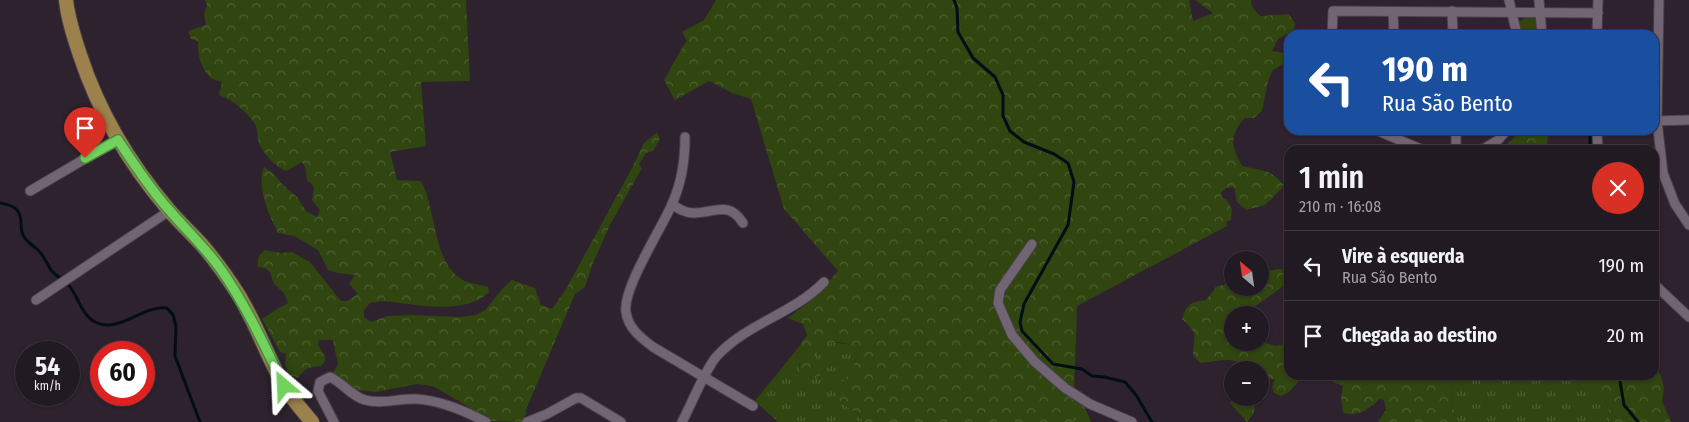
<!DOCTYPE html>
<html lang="pt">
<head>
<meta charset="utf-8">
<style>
	:root { --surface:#221a22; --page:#2e272f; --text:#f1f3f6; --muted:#a2a1a5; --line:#3f3840 }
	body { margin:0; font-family:"Fira Sans Condensed",sans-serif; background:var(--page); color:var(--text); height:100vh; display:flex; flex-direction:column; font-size:19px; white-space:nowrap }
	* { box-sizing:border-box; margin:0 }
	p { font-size:16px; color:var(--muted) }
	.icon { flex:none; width:28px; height:28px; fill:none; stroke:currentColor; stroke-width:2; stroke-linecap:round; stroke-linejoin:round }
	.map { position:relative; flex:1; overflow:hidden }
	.drawer { position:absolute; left:1284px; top:145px; width:375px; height:235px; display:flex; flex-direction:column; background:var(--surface); border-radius:15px; box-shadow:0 1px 4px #0004,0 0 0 1px var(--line) }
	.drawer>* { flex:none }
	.hud { position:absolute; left:1284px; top:30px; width:375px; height:105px; border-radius:15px; box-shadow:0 1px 4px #0004,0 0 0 1px var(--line); background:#1a4fa0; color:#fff; overflow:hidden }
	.needle { width:32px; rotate:331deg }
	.buttons { position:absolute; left:1224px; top:251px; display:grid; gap:10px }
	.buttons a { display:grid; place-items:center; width:45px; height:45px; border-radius:50%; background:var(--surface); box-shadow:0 1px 4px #0004,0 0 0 1px var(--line); font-size:25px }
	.speed { position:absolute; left:15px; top:341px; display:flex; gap:10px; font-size:25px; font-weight:700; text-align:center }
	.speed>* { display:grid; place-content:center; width:65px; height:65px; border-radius:50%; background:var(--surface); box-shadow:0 1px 4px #0004,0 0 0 1px var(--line); line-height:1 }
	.speed small { font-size:12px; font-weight:400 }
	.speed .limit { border:8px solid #d22; background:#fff; color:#111 }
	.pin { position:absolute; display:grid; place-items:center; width:42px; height:42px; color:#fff; margin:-51px -21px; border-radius:50% 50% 50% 0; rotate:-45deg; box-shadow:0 0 5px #0007 }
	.pin .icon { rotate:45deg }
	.me { position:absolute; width:55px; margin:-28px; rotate:334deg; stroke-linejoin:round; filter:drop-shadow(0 0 4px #0008) }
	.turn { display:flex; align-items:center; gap:18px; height:105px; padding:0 15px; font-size:22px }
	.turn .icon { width:65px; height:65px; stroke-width:2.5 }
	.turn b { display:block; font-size:35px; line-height:42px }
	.round { display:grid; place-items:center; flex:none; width:52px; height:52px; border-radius:26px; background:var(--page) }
	.overview { display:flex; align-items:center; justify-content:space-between; height:85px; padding:0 15px }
	h1 { font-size:30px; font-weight:600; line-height:38px }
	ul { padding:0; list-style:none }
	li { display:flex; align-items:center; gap:15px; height:70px; padding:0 15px; border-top:1px solid var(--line) }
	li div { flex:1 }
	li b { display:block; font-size:19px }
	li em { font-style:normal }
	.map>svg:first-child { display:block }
	.grass { fill:url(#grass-tufts) }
	.forest { fill:url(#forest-crowns) }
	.park { fill:#30450f }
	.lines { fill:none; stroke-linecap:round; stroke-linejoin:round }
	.stream { stroke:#020e15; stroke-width:3 }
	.minor-casing { stroke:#494049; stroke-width:11 }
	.primary-casing { stroke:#494049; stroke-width:16 }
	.minor { stroke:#726573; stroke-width:9 }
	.primary { stroke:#9d814c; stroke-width:14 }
	.route-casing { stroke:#4b883c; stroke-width:12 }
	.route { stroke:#73d25d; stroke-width:9 }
</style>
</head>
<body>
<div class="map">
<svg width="1689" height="422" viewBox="0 0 1689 422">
	<defs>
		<pattern id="grass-tufts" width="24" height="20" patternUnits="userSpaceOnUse" patternTransform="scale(1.25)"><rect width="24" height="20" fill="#30450f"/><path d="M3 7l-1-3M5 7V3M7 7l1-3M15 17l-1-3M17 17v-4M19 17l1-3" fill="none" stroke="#4e6032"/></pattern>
		<pattern id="forest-crowns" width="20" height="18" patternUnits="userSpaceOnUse" patternTransform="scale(1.25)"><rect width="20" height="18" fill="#30450f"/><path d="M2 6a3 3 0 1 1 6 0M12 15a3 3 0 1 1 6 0" fill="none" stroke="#4e6032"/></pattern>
	</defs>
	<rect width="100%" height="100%" fill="#2d222e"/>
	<!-- grass -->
	<g class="grass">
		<path d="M831,342l30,4 -10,25 -15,20 4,11 15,10 9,10h-86l-23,-21 43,-53 2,24 15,-13 3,-10z"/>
		<path d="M1454,375h125v10c23,6 30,13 31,37h-152c-6,-16 -10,-31 -4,-47z"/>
		<path d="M1067,396l17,9 7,17h-32z"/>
	</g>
	<!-- forest -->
	<g class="forest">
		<path d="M205,0h261l4,81 -49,1 5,64 -36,6 7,28 24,1c16,28 11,85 44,100 7,3 15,3 23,6l1,5c-25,25 -77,11 -108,9l-11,2 -6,7v7l7,5 17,-6 24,-1 48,2 16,-2 9,-5 18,-22 9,-8 23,8 6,17 11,4 14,-20 66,-121 12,-25 13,-11 3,7 -7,12 -7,2 -7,11 3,4 -32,57 -17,38 -8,24 -10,7 -50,118 2,-1 -4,11 -31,-1 -59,-35 -16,-2 -41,8 -19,-2 -15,-8 -9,-10 5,-7 -5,-25h-14l-1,5 7,11v5l-4,5c-11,0 -17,3 -23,12l-10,-3 -3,-11 1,-10 -6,-2 -18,-33 15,-10 11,-6 -4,-10 -10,-9 -4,-12 -5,-4 -7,-1v-9l6,-8 17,3 11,-1 18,10 31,39h6l11,-7 -9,-10 6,-9 -18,-2 -9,-3 -10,-20 -24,-14 -16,-3c-9,-18 -22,-46 -14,-66l10,7 8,10 15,13 9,14 11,6 3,-7 -8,-10 2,-12 -2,-4 -5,-3 -2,-14 -3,-5 -16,9c-11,-4 -22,-17 -27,-28 -2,-6 -1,-13 -4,-19 -9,-13 -22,-24 -36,-29l3,-13c-3,-1 -9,-2 -11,-4 -10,-9 -14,-25 -13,-37l-7,-2 -3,-8 18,-6 -2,-11 3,-9z"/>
		<path d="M716,0h473l4,21 20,-8 -18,-13h56l1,7 8,9 29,-2 6,9 -1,7 -16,9 -6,12 17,3v6l-16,10 -5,11 -6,30 -8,7h-9c-17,18 -13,29 -3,48 18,4 32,4 42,20l-19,19 -19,5 -9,-8 -3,-15 -8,1 -5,5 1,5 4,1 6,10 -1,11 -5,2 1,4 -150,80 -4,116h-209l-9,-10 -15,-10 -5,-11 16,-20 9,-22c-18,-8 -24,-10 -42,0l-3,10 9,14 -10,6 -9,1 -5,-8 -2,-24 9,-13 -4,-11 -15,-6 27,-21 23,-26 -54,-62 -33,-110 -19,-6 -23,-12 -34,19 -11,-20c8,-13 14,-27 23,-39l-5,-9 22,-12z"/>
		<path d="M1521,130h24l3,6 -1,10 37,-2v6h-86l13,-9z"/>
		<path d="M1278,269l10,1 1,12 -46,33h-11v27h28v-1l15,5 14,-3v32h16l-16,17 -8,4 -7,-3 -2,-6 3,-8h-6l-9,14v-23h-12c-11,-16 -31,-8 -48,-7l-7,-8c1,-22 6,-20 -11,-36 5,-15 8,-17 24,-19l10,-13 16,-5v6h28v-15z"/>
		<path d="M1654,363l7,13 3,12 -2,13 9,21h-61c-1,-24 -8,-31 -31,-37v-10h75z"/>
		<path d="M1316,375h138c-6,16 -2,31 4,47h-80l8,-12 -2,-10 -4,-1c-11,10 -21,18 -37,14l-2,-16 2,-11z"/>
		<path d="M1233,398h25l-3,4 -1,11 -7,9 -17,-19z"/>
	</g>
	<!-- park -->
	<path class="park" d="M1528,16l9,3 1,16h-18l-1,-13z"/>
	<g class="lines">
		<!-- stream -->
		<g class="stream">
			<path d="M954,0l3,8 1,24 15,26 22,19 8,18v21l7,15 14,11 30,12 14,9 6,19 -6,43 -44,79 -4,18 2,9 31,33 29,5 10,7 12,1 21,5 11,13 16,27"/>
			<path d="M1586,150l4,-5v-9"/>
			<path d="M0,203c6,1 13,2 17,7 7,8 2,17 6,25 4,8 10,10 16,16 5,5 8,13 12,19 6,7 15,11 20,18 7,10 12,28 24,34 25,12 47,-17 72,-14l6,7 3,11 -1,30 25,66"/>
			<path d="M1619,375l5,30 14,17"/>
		</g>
		<defs>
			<g id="minor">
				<path d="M1509,0l8,35"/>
				<path d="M1539,0l3,35"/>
				<path d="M1659,0l-2,121 6,52 12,31 14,21"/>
				<path d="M1452,11l1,24"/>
				<path d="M1393,12l1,23"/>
				<path d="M1332,35l1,-24 265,2"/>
				<path d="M1597,35l1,-35"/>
				<path d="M1654,121l35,-1"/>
				<path d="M1376,130l47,20"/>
				<path d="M1456,130v20"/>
				<path d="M1597,130l1,20"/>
				<path d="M685,137c0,24 -3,45 -13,67 -10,24 -50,85 -46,108 2,16 15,26 27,35l100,59"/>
				<path d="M1482,150l16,-10 9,-10"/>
				<path d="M30,191l87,-51"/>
				<path d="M672,204c7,5 13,9 22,9 21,0 34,-13 49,10"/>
				<path d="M1032,244l-32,46 -2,13 14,32 23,27 30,26 25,16 42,18"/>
				<path d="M1654,284l35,33"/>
				<path d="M36,300l133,-89"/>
				<path d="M334,422l-16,-31 2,-9 10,-5c13,6 21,19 35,23 17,5 34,-2 51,-1 24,1 49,12 70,23"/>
				<path d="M527,422l20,-8 29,-16h5l40,24"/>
				<path d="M682,422c9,-17 23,-52 34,-65 31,-34 77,-43 108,-75"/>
			</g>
			<path id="primary" d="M66,0c2,19 8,37 14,55 19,58 49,108 88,154 11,13 23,24 34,36 13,15 25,32 36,49 18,29 29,62 46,92 8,13 18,24 28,36"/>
		</defs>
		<!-- minor casing -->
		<use href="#minor" class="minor-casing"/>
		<!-- primary casing -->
		<use href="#primary" class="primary-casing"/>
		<!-- minor -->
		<use href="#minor" class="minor"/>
		<!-- primary -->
		<use href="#primary" class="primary"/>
	</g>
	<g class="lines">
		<defs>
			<path id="route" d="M85,158l33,-18c16,24 32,49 52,71 17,20 37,38 52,60 25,36 43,76 62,115"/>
		</defs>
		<!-- route casing -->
		<use href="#route" class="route-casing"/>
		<!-- route -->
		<use href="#route" class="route"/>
	</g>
</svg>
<div class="buttons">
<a><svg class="needle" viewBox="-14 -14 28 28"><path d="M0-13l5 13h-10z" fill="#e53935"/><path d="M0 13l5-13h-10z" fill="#a2a1a5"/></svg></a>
<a>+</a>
<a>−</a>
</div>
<div class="speed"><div>54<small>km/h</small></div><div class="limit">60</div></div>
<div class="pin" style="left:85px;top:158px;background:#d93025"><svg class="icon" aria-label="arrive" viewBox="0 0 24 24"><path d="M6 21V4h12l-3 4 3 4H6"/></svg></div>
<svg class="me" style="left:284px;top:386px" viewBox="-20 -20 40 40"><path d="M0-17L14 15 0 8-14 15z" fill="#73d25d" stroke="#fff" stroke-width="4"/></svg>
<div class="hud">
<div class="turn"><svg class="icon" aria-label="left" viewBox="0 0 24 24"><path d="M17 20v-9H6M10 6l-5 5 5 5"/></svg><div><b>190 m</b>Rua São Bento</div></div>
</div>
<section class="drawer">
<div class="overview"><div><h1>1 min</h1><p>210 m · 16:08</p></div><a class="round" style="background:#d93025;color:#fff"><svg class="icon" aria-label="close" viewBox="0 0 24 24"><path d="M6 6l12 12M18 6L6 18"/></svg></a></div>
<ul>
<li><svg class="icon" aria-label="left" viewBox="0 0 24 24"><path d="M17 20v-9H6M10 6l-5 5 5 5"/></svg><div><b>Vire à esquerda</b><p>Rua São Bento</p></div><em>190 m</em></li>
<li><svg class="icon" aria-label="arrive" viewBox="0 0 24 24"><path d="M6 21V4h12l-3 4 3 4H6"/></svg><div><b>Chegada ao destino</b></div><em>20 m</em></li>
</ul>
</section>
</div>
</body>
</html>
